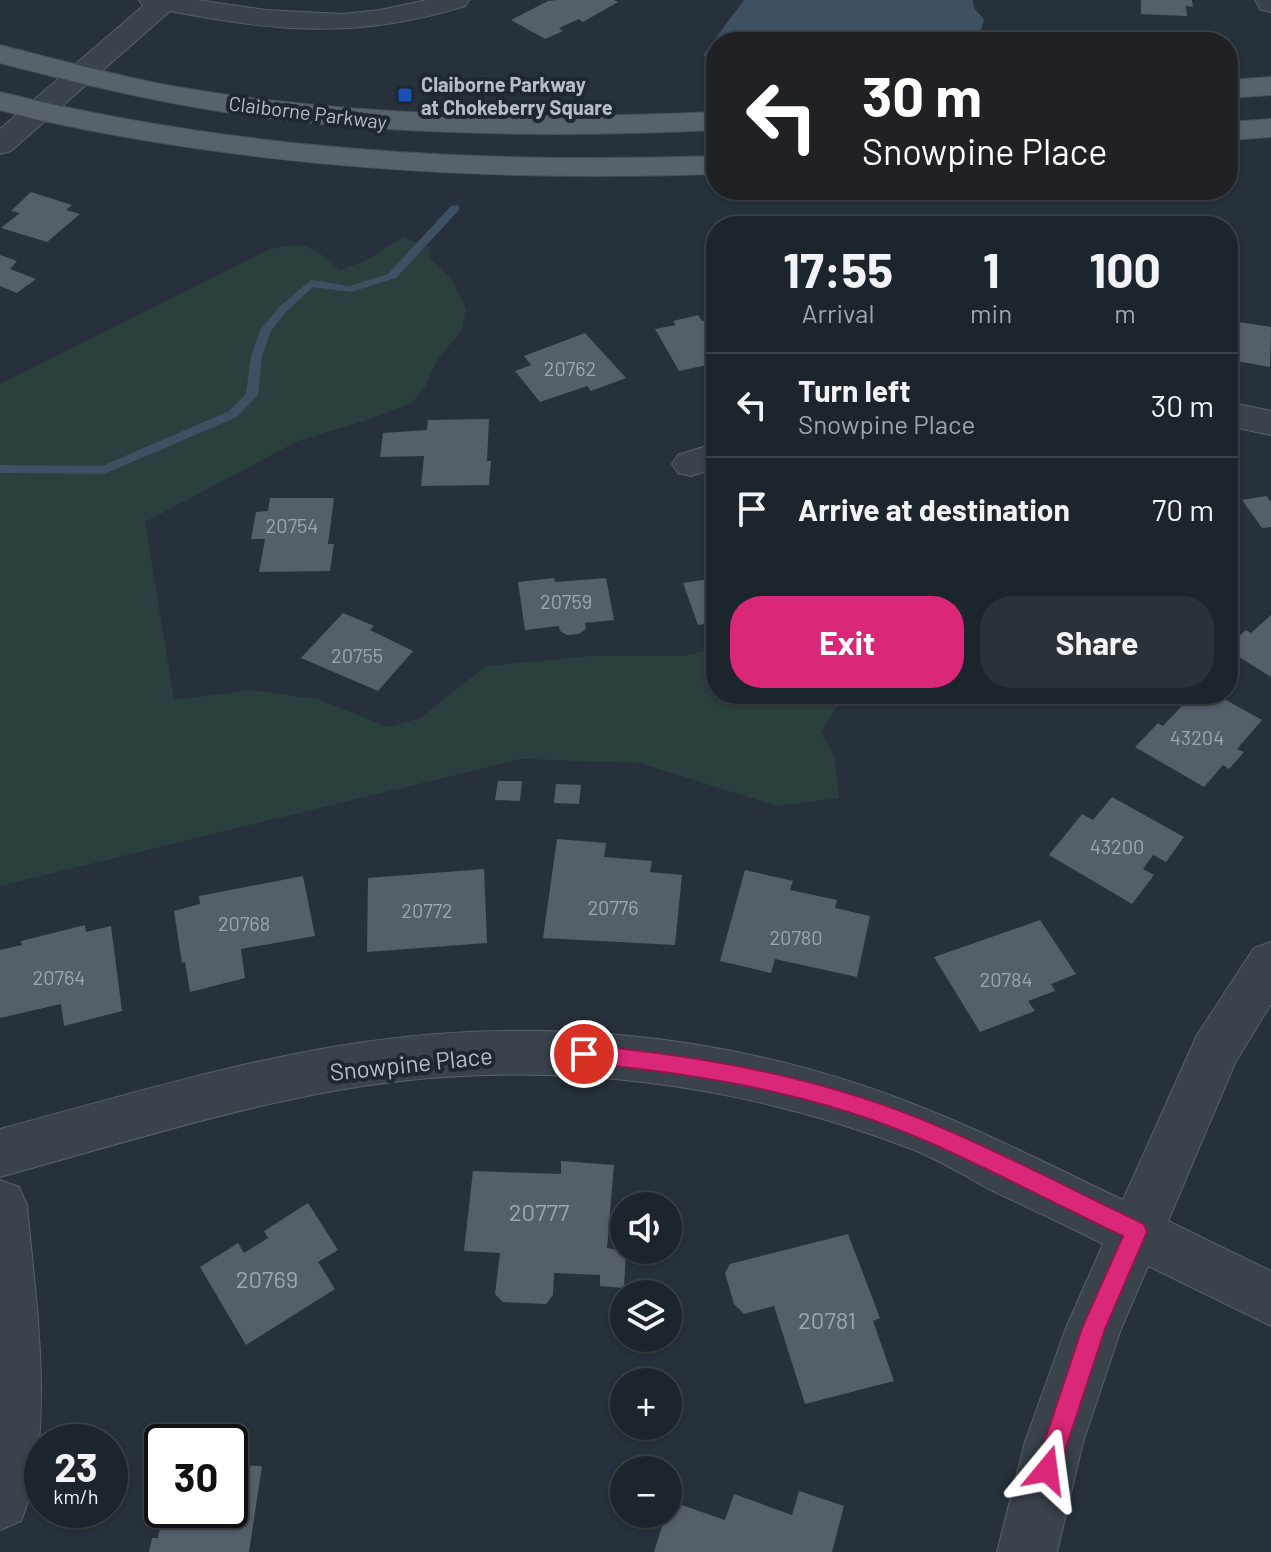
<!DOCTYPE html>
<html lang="en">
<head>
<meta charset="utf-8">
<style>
	:root { --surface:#1d252c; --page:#2a3138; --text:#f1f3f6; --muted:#a0a5a9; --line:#3b4248; --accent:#db2777 }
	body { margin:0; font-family:Barlow,sans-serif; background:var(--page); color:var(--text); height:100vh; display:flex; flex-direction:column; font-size:30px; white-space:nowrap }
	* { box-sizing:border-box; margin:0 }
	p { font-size:26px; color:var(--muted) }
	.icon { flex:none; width:44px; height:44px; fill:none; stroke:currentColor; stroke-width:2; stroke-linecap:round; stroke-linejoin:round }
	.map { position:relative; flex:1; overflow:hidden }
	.panel { position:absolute; left:706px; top:216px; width:532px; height:488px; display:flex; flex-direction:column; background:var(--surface); border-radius:32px; box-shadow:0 2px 6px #0004,0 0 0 2px var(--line) }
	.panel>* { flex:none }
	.banner { position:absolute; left:706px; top:32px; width:532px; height:168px; border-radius:32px; box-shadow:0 2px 6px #0004,0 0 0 2px var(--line); background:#202124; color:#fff; overflow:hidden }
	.controls { position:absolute; left:610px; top:1192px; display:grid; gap:16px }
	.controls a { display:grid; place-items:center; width:72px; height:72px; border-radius:50%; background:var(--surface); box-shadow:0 2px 6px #0004,0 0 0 2px var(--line); font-size:40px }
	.speed { position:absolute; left:24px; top:1424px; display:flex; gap:16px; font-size:40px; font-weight:700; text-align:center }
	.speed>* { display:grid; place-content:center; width:104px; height:104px; border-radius:50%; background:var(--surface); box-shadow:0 2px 6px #0004,0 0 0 2px var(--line); line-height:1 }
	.speed small { font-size:20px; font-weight:400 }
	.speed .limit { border:4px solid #111; border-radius:12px; background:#fff; color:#111 }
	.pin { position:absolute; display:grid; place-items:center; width:68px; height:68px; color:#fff; margin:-34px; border:4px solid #fff; border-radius:50%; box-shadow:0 2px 8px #0007 }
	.me { position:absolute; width:88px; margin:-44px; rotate:16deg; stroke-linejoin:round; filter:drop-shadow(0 0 6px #0008) }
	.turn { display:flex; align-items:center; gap:28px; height:168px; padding:0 24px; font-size:36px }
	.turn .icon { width:104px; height:104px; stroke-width:2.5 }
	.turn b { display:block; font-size:56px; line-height:68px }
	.eta { display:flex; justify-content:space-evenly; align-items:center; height:136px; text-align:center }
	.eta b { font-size:48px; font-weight:700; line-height:56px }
	.button { display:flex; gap:16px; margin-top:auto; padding:16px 24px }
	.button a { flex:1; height:92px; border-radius:32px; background:var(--accent); color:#fff; font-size:32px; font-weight:700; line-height:92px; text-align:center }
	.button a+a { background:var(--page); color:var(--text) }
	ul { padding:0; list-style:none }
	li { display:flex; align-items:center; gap:24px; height:104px; padding:0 24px; border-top:2px solid var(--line) }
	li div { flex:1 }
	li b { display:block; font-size:30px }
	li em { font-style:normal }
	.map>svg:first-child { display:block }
	.green { fill:#2b3f3e }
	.water { fill:#3e5061 }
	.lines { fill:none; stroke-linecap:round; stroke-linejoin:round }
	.stream { fill:#3e5061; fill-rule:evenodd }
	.building { fill:#545f6a }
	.minor-casing { stroke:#586069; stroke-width:2 }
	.major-casing { stroke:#464e57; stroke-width:2 }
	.minor { fill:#3a424b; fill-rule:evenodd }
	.major { fill:#58626b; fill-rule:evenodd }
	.route { fill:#db2777; stroke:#8e194d; stroke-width:2 }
	.transit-dot { fill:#1a4fb4; stroke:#1f2730; stroke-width:3 }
	.labels { text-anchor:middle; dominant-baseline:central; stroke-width:8; stroke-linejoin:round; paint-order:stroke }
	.far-poi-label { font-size:20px; font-weight:bold; fill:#b6bdc6; stroke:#1f2730; text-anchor:start }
	.far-street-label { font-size:20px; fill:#b6bdc6; stroke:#1f2730 }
	.number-label { font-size:20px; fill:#9ea6af }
	.street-label { font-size:24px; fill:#b6bdc6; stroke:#1f2730 }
	.near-number-label { font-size:24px; fill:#9ea6af }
</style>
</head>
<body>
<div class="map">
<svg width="1271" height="1552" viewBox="0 0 1271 1552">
	<rect width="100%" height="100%" fill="#27313b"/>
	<!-- green -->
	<path class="green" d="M403,237l27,11 -1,10 21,19 16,32 -4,21 -25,30 -11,25 -14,18 -48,18 -66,20 -153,81 29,178 76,-10 67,9 72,28 31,-9 66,-52 105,-10h92l33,-7v45h129l-24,38 13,24 5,42 -62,8 -137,-43 -119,-4 -521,127v-502l268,-134c38,-10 43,-5 72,20l25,-9z"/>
	<!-- water -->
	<path class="water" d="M744,0h229l1,8 10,11 -3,11 -53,12h-212v23l-13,-10z"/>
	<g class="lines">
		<!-- stream -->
		<path class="stream" d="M455,205l4,1v4l-63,68 -45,14 -38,-5 -27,25 -15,19 -9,25 -4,39 -21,22 -133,57 -104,-1v-8l102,1 127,-55 17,-17 5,-38 9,-26 19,-23 32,-27 39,6 38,-12 63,-68z"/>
	</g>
	<!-- building -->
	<g class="building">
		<path d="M557,0h57l4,2 -35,20 -4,-3 -20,9 4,3 -18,8 -34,-19 37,-19z"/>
		<path d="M1141,0h51l1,7 -7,-1 1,10 -46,-2z"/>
		<path d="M31,192l41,13 -6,5 14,4 -33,28 -46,-14 19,-15 -9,-2z"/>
		<path d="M0,255l17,6 -7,8 26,10 -19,14 -17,-7z"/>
		<path d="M1228,313l12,2 -1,7 32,5 -1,40 -39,-7v-5l-3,-1z"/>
		<path d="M698,315l4,6 14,-3v45l-37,8 -24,-42 21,-4 -3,-4z"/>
		<path d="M585,333l41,45 -35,13 -4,-5 -47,16 -25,-31 16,-6 -7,-9z"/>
		<path d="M489,419l-2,42h4l-2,24 -68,1 3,-30 -44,1 3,-24 44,-3 1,-10z"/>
		<path d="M1266,496l5,6v25l-9,1 -20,-28z"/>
		<path d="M270,498h64l-6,46h6l-4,27 -71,1 6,-33h-14l5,-27 12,-1z"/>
		<path d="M554,578l1,4 51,-4 8,42 -29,3 1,6 -7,5 -12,1 -7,-4 -1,-5 -34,4 -7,-48z"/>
		<path d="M716,578v44l-18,3 -15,-42z"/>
		<path d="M343,613l31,13 -4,4 43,21 -35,40 -77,-33z"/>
		<path d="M1271,615v62l-43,-27v-4l18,-16 5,3z"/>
		<path d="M1193,694h22l47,26 -25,29 7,3 -15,17 -6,-4 -19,22 -69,-40 23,-24 5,3z"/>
		<path d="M498,781h24l-2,20 -25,-1z"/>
		<path d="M556,784l25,1 -2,19 -25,-1z"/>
		<path d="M1112,797l72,40 -18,25 -13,-7 -10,14 11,6 -22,29 -83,-49 33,-41 11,6z"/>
		<path d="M557,839l49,4 -2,14 48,4 -2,11 32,3 -7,70 -132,-7z"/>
		<path d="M484,869l3,74 -120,9 1,-74z"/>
		<path d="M745,870l48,11 -3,9 47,10 -2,8 35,8 -13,61 -82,-18 -4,14 -51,-12z"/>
		<path d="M303,876l12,60 -74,13 4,29 -55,14 -5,-30 -3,1 -8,-52 26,-7 -1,-8z"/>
		<path d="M1040,920l36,54 -25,10 4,7 -27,10 7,10 -55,21 -46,-75z"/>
		<path d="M85,925l1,7 25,-6 11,85 -58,15 -3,-22 -61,14v-68l22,-5 -1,-4z"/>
		<path d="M561,1161l53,4 -7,83 19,3 -2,37 -24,-2v-11l-46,-2 -1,22 -7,9 -43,-2 -8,-8 5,-41 -36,-2 9,-80 88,3z"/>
		<path d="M308,1203l30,47 -20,12 17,27 -89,56 -46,-78 38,-24 6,10 24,-15 -4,-7z"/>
		<path d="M848,1234l32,84 -7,3 21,60 -89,23 -31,-98 -30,8 -10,-10 -9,-31 5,-9z"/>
		<path d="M230,1465l32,1 -13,86h-100l3,-14h6l5,-28h67z"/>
		<path d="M799,1491l45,15 -12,46h-178l16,-51 55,19 9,-26 58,21z"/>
	</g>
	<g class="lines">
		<defs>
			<g id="minor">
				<path d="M139,0h58l69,10 76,4 38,-4 47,-10h42l-4,6c-106,33 -188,26 -295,5l-159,140 -11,3v-25l143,-123z"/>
				<path d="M1255,0h16v12l-10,-2z"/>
				<path d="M1228,402l43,9v24l-43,-9z"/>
				<path d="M716,443v25l-25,8 -13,-3 -6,-9 6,-9z"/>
				<path d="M1271,942v62l-36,59 -67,158 103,50v55l-123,-60 -27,63 -38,113 -26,110h-60l28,-110 41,-114 37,-84c-36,-18 -72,-35 -108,-52 -27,-14 -53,-31 -81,-42 -174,-68 -366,-92 -551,-64 -123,19 -243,58 -363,91v-48c120,-32 240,-69 364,-87 166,-24 341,-10 500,44 90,30 173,73 259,114l74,-165 57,-87z"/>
				<path d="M0,1180l19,7 8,18c8,92 30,230 -6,316l-21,9z"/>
			</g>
			<g id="major">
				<path d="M0,45c59,15 117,31 177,42 179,30 358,33 539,25v18c-150,7 -299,6 -449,-12 -90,-11 -179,-32 -267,-55z"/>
				<path d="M1271,77v18l-43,3v-18z"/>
				<path d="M0,92c234,58 476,72 716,64v18c-229,8 -458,-6 -682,-55l-34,-9z"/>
				<path d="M1271,119v18l-43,3v-18z"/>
			</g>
		</defs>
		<!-- minor casing -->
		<use href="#minor" class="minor-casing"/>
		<!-- major casing -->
		<use href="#major" class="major-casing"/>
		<!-- minor -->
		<use href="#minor" class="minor"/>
		<!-- major -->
		<use href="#major" class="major"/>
	</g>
	<!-- route -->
	<path class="route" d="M584,1045c122,11 243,33 356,82 69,29 136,65 204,97l3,8 -42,97 -49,149 -9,4 -8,-4 -4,-8 47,-142 41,-92c-66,-31 -131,-66 -197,-95 -108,-47 -225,-67 -342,-78l-7,-3 -3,-6 3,-7z"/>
	<!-- markers -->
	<rect class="transit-dot" x="397" y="87" width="16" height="16" rx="4"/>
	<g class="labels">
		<!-- far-poi labels -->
		<g class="far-poi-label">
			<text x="421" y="84">Claiborne Parkway<tspan x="421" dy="23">at Chokeberry Square</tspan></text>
		</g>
		<!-- far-street labels -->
		<g class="far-street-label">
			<text transform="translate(308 112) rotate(7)">Claiborne Parkway</text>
		</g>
		<!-- number labels -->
		<g class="number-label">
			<text x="570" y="368">20762</text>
			<text x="292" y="525">20754</text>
			<text x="566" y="601">20759</text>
			<text x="357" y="655">20755</text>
			<text x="1197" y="737">43204</text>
			<text x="1117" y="846">43200</text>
			<text x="613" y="907">20776</text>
			<text x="427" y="910">20772</text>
			<text x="244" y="923">20768</text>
			<text x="796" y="937">20780</text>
			<text x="59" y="977">20764</text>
			<text x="1006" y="979">20784</text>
		</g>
		<!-- street labels -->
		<g class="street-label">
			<text transform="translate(411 1063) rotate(-6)">Snowpine Place</text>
		</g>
		<!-- near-number labels -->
		<g class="near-number-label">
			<text x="539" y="1211">20777</text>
			<text x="267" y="1278">20769</text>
			<text x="827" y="1319">20781</text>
		</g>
	</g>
</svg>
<div class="controls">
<a><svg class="icon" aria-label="sound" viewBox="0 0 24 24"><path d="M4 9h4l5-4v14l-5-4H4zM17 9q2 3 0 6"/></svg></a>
<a><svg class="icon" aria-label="layers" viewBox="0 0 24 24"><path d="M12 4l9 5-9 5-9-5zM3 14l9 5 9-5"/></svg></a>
<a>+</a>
<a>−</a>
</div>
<div class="speed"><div>23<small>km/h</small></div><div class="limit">30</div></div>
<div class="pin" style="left:584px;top:1054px;background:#d93025"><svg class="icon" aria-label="arrive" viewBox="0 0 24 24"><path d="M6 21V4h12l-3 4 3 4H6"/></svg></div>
<svg class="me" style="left:1047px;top:1470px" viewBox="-20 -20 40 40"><path d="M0-17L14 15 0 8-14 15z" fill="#db2777" stroke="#fff" stroke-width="4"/></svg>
<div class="banner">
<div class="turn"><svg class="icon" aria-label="left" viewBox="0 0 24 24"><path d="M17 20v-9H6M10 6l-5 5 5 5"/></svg><div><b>30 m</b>Snowpine Place</div></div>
</div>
<section class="panel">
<div class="eta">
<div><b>17:55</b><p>Arrival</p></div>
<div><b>1</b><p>min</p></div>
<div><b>100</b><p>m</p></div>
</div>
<ul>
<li><svg class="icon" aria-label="left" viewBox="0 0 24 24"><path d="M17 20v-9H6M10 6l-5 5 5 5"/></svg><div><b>Turn left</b><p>Snowpine Place</p></div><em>30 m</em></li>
<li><svg class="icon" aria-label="arrive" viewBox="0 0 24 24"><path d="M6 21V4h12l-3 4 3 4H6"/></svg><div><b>Arrive at destination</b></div><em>70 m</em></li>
</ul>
<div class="button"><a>Exit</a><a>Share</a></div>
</section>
</div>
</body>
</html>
